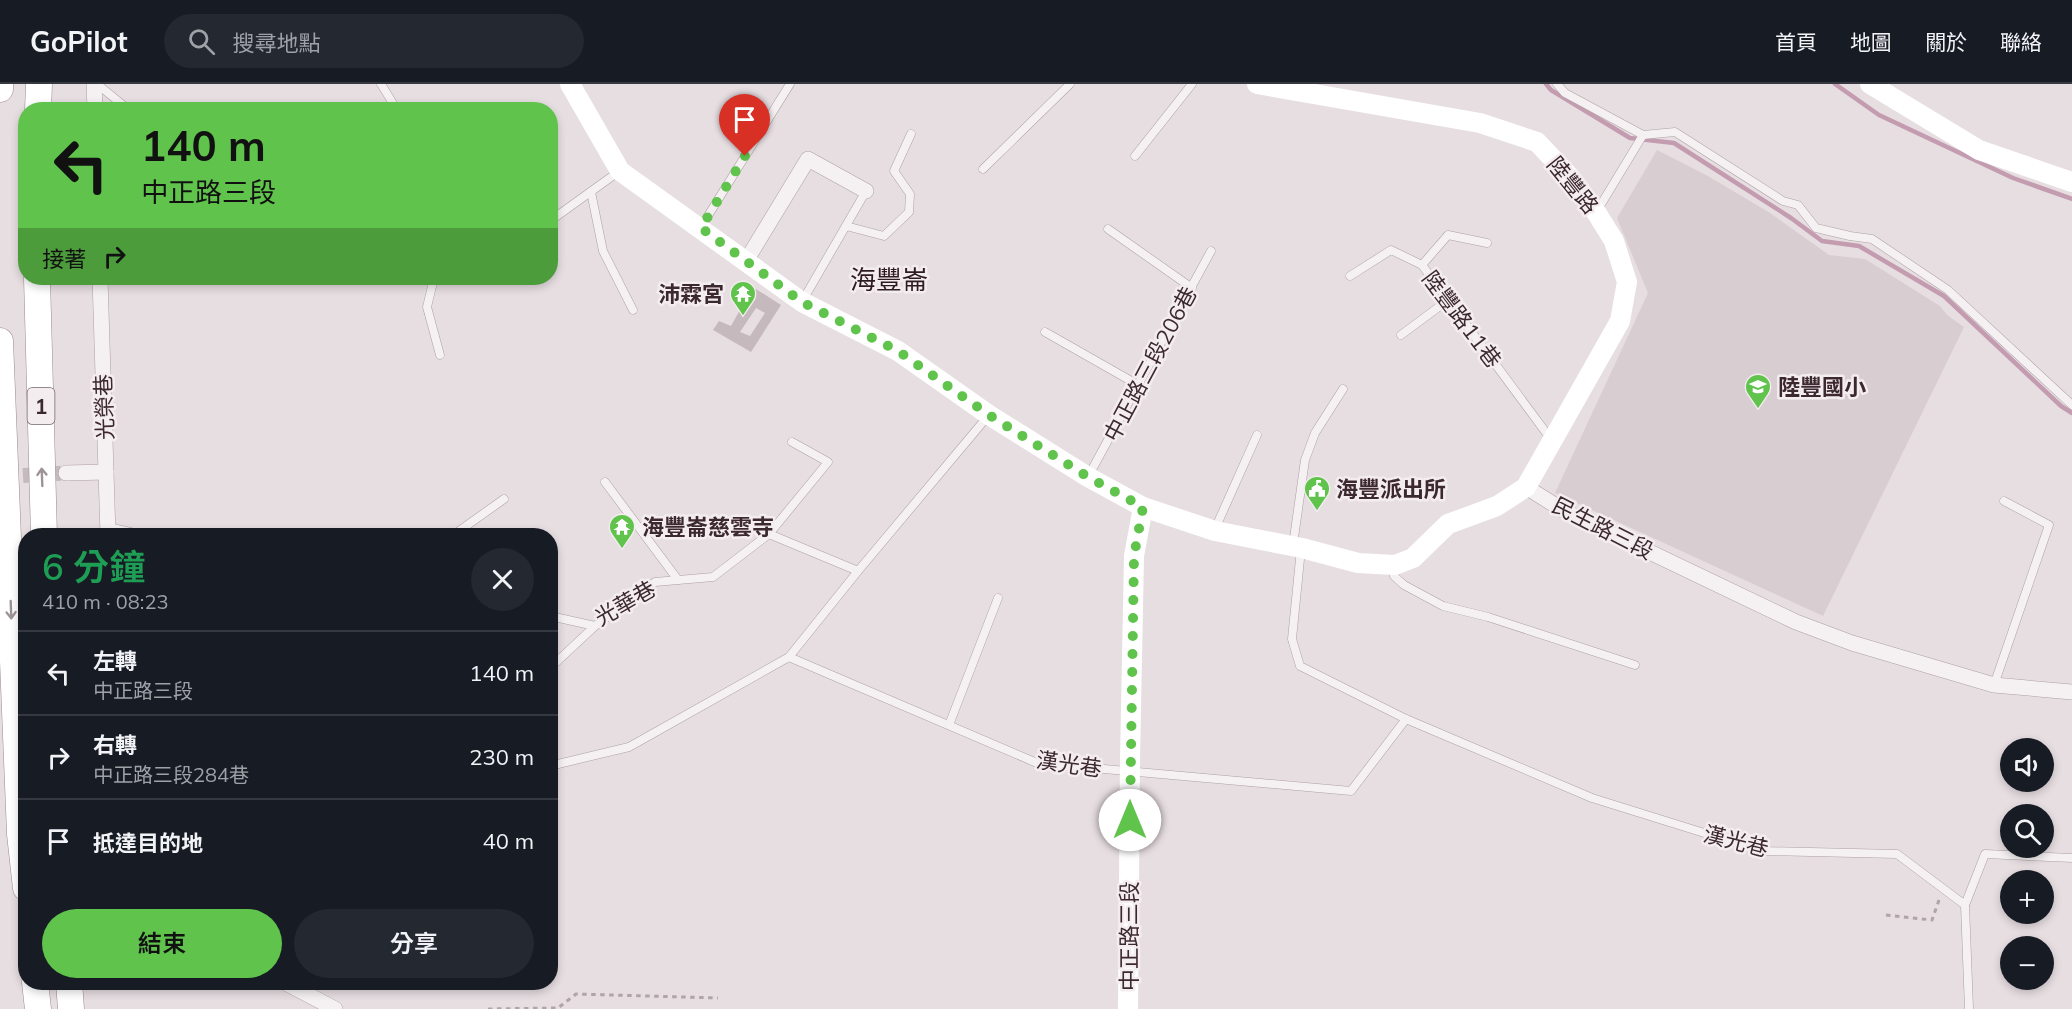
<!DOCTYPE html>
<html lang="zh-TW">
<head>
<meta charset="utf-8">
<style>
	:root { --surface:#171b24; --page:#242831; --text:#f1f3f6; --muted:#9ea1a6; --line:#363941; --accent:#5fc34c }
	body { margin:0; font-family:Mulish,"Noto Sans TC",sans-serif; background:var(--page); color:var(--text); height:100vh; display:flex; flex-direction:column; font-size:22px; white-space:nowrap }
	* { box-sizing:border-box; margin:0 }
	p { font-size:20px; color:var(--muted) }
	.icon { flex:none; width:33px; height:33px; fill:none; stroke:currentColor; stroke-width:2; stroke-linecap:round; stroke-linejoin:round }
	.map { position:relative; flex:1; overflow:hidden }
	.sheet { position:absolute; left:18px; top:444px; width:540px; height:462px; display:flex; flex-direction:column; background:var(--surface); border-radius:24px; box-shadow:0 3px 9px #0003 }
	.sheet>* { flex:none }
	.hud { position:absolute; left:18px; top:18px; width:540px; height:183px; border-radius:24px; box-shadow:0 3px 9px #0003; background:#5fc34c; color:#111; overflow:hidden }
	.buttons { position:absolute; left:2000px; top:654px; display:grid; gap:12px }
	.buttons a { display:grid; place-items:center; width:54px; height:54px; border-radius:50%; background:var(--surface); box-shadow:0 3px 9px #0003; font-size:30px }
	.pin { position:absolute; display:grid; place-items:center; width:51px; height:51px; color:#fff; margin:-62px -26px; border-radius:50% 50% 50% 0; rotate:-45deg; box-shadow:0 0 6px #0007 }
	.pin .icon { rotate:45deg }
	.me { position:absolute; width:66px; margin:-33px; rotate:0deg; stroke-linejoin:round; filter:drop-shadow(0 0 4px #0008) }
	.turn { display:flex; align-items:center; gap:21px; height:126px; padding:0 24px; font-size:27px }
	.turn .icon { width:78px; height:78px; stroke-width:2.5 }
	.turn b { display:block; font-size:42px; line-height:51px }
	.then { display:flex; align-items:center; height:57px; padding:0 24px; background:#0003; gap:12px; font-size:22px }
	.round { display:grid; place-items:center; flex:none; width:63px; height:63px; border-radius:32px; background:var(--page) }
	.overview { display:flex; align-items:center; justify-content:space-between; height:102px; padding:0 24px }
	h1 { font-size:36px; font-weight:600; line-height:45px; color:#1e9e55 }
	.cta { display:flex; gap:12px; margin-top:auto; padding:12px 24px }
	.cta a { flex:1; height:69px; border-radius:36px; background:var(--accent); color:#111; font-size:24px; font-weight:600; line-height:69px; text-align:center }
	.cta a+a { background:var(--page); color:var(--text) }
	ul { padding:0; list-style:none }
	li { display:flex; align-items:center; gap:18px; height:84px; padding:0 24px; border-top:2px solid var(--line) }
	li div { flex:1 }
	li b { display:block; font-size:22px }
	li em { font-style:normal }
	header { display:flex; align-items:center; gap:36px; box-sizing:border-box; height:84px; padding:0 30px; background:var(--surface); border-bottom:2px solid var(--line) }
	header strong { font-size:28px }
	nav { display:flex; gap:33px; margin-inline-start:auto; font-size:21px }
	.search { width:420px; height:54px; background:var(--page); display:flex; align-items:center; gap:15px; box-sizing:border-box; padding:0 21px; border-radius:33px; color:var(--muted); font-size:22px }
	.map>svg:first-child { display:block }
	.built { fill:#d8cdd1 }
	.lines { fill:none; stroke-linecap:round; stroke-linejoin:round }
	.stream { stroke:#c49caf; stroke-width:4.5 }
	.building { fill:#c6b9be; fill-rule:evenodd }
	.street-tunnel { stroke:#c5babe; stroke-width:15; stroke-dasharray:15 8; stroke-linecap:butt }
	.lane-casing { stroke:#ada0a5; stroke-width:9 }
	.street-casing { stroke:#ada0a5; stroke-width:16 }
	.highway-casing { stroke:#9c878f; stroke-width:27 }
	.path { stroke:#afa5a8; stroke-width:3; stroke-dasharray:4.5 4.5; stroke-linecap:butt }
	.lane { stroke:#f5f1f2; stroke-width:8 }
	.street { stroke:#f5f1f2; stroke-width:15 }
	.secondary { stroke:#fff; stroke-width:20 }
	.highway { stroke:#fff; stroke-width:26 }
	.oneway { stroke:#9e9498 }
	.route { stroke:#5fc34c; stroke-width:10; stroke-dasharray:0 18 }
	.labels { text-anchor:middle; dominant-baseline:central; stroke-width:5; stroke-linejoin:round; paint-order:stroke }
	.shield { fill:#f4edf0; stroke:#73646a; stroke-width:1.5 }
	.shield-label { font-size:21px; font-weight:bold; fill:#3c2930 }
	.street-label { font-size:22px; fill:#3c2930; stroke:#f4edf0 }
	.poi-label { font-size:22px; font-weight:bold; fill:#3c2930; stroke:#f4edf0; text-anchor:start }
	.quarter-label { font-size:26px; fill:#2d1b21; stroke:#f4edf0 }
</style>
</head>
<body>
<header>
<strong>GoPilot</strong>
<div class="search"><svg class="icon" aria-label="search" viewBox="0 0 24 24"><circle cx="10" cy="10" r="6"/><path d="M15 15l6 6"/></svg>搜尋地點</div>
<nav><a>首頁</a><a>地圖</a><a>關於</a><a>聯絡</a></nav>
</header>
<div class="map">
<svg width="2072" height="925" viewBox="0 0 2072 925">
	<rect width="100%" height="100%" fill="#e7dee2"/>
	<!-- built -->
	<path class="built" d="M1657,66l51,26 62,37 59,42 36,4 75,47 7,9 17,12 -141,289 -268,-123 93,-200 -31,-75z"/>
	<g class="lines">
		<!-- stream -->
		<g class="stream">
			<path d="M1546,0l5,6 79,48 44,5 117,75 31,23 37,5 85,50 117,110 11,7"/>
			<path d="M1835,0l44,31 134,63 59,21"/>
		</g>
	</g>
	<!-- building -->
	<path class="building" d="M745,198l36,23 -30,47 -38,-22 6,-9 12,5 15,-27 -10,-6zM756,224l9,5 -15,23 -10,-4z"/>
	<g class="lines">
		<!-- street-tunnel -->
		<path class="street-tunnel" d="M0,393l66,-4"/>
		<defs>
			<g id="lane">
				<path d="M97,0l32,26"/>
				<path d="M381,0l16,26"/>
				<path d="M1557,0l8,9 78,42 32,-3 108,69 15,4 18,23 34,8 22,3 76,51 124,115"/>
				<path d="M1135,72l57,-72"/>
				<path d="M983,85l87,-85"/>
				<path d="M591,108l12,59 30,59"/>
				<path d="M1597,127l46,-76"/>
				<path d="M550,137l68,-49"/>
				<path d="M846,142l38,10 25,-24 1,-18 -16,-23 17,-37"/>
				<path d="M701,143l89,-143"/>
				<path d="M1108,145l84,59"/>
				<path d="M1422,181l26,-30 39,8"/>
				<path d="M1350,192l41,-26 31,15 128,173"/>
				<path d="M434,194l-7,29 13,48"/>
				<path d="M803,216l63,-109"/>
				<path d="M1045,248l95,54"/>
				<path d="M1401,251l47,-35"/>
				<path d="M1089,391l122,-224"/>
				<path d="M605,398l73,98"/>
				<path d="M108,443l40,9"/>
				<path d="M1215,445l42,-94"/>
				<path d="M769,450l89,37"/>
				<path d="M452,452l52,-37"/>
				<path d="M1293,461l12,-85 10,-27 28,-44"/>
				<path d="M1301,465l-9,90 8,27 106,53 186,79 170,53 135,3 68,51 20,-51 87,4"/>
				<path d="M1395,482l-1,10 10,9 39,21 45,11 147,48"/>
				<path d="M550,532l45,10 60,-44 58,-5 56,-43 59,-72 -36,-20"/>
				<path d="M789,573l248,106 314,28 55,-72"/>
				<path d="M550,584l45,-42"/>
				<path d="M1994,601l55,-160 -45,-24"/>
				<path d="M949,641l49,-127"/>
				<path d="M550,678l4,3 75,-18 160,-90 69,-86 130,-155"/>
				<path d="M1965,821l4,104"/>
			</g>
			<g id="street">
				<path d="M94,0l1,26"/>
				<path d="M746,177l62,-102 58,32"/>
				<path d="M100,194l8,258"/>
				<path d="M66,389l40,-1"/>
				<path d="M1526,403l40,25 230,110 56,21 142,42 78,7"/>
				<path d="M284,898l51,27"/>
			</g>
			<g id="highway">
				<path d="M0,5v-5"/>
				<path d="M38,26l1,-26"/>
				<path d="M37,194l7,258"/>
				<path d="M0,257l20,493 6,54"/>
				<path d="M35,898l3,27"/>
				<path d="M69,898l2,27"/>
			</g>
		</defs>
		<!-- lane casing -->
		<use href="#lane" class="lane-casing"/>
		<!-- street casing -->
		<use href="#street" class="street-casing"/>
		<!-- highway casing -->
		<use href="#highway" class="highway-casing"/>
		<!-- path -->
		<g class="path">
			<path d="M1886,831l46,5 7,-20"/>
			<path d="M488,925l70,-1 18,-14 142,4"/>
		</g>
		<!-- lane -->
		<use href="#lane" class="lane"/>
		<!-- street -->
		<use href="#street" class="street"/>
		<!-- secondary -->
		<g class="secondary">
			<path d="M570,0l50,87 182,131 96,49 91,64 99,62 55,30 72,24 87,17 56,15 37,2 18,-7 35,-34 49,-18 29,-19 94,-166 7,-39 -13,-41 -18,-29 -26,-35 -33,-35 -57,-19 -223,-39"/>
			<path d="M1870,0l109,66 93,32"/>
			<path d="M1128,925l2,-249 4,-204 9,-49"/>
		</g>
		<!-- highway -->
		<use href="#highway" class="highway"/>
	</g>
	<!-- one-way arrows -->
	<defs><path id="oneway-shaft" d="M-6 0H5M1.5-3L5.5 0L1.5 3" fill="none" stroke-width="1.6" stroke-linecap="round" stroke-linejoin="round" transform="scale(1.5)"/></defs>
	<g class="oneway">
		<use href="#oneway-shaft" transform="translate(42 393) rotate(-92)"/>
		<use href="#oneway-shaft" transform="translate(11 526) rotate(88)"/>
	</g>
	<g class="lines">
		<!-- route -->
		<path class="route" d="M745,72l-44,72 101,74 96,49 91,64 99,62 55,30 -9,49 -4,264"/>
	</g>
	<!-- icons -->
	<defs>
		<symbol id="temple-pin" viewBox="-11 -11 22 30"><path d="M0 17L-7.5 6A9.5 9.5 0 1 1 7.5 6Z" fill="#5fc34c" stroke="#f4edf0"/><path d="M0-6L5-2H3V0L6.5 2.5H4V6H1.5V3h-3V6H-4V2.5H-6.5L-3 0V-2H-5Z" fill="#fff"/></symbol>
		<symbol id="school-pin" viewBox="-11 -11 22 30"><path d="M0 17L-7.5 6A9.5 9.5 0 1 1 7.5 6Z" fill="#5fc34c" stroke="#f4edf0"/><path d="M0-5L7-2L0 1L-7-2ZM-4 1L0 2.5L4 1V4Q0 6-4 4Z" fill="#fff"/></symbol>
		<symbol id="civic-pin" viewBox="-11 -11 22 30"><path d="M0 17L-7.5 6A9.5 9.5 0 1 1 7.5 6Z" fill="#5fc34c" stroke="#f4edf0"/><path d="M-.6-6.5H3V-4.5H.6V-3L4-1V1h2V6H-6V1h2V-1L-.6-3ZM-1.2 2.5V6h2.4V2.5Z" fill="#fff"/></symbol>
	</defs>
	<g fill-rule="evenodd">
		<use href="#temple-pin" x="728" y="195" width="30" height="40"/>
		<use href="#school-pin" x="1743" y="288" width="30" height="40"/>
		<use href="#civic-pin" x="1302" y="390" width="30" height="40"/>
		<use href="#temple-pin" x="607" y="428" width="30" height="40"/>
	</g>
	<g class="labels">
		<!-- shield labels -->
		<rect class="shield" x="27.5" y="304" width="27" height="36" rx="4.5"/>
		<g class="shield-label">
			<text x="41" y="322">1</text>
		</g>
		<!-- street labels -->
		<g class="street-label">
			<text transform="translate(1573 101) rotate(51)">陸豐路</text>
			<text transform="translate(1462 235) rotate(53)">陸豐路11巷</text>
			<text transform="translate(1150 280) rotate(-62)">中正路三段206巷</text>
			<text transform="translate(104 323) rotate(-92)">光榮巷</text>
			<text transform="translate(1603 444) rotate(27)">民生路三段</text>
			<text transform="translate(625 519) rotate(-30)">光華巷</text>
			<text transform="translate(1069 680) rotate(8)">漢光巷</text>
			<text transform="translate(1736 757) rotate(14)">漢光巷</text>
			<text transform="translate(1129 852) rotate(-90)">中正路三段</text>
		</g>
		<!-- poi labels -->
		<g class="poi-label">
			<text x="724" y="210" text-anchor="end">沛霖宮</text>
			<text x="1778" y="303">陸豐國小</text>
			<text x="1336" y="405">海豐派出所</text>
			<text x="642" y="443">海豐崙慈雲寺</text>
		</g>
		<!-- quarter labels -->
		<g class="quarter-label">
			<text x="889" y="195">海豐崙</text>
		</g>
	</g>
</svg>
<div class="buttons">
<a><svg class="icon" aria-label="sound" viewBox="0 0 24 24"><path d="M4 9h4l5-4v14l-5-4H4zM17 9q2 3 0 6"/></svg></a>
<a><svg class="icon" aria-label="search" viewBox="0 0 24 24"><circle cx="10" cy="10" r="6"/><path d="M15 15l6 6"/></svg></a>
<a>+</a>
<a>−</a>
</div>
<div class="pin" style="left:745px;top:72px;background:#d93025"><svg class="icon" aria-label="arrive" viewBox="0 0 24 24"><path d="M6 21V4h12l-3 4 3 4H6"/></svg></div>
<svg class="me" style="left:1130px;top:736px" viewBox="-20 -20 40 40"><circle r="19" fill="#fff"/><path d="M0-13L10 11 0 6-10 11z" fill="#5fc34c"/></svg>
<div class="hud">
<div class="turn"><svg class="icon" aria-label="left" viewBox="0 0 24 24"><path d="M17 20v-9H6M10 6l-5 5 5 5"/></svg><div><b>140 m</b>中正路三段</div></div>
<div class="then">接著<svg class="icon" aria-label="right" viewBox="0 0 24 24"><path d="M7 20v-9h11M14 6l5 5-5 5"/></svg></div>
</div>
<section class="sheet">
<div class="overview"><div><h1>6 分鐘</h1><p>410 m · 08:23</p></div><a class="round"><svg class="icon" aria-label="close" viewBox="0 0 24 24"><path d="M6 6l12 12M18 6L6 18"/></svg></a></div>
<ul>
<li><svg class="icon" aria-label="left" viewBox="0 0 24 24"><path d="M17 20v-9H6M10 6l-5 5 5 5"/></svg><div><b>左轉</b><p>中正路三段</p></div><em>140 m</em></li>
<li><svg class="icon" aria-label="right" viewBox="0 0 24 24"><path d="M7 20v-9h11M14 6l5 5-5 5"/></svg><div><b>右轉</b><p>中正路三段284巷</p></div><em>230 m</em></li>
<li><svg class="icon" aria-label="arrive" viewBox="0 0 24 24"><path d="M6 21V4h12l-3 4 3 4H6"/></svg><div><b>抵達目的地</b></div><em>40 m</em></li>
</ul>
<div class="cta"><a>結束</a><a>分享</a></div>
</section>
</div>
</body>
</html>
